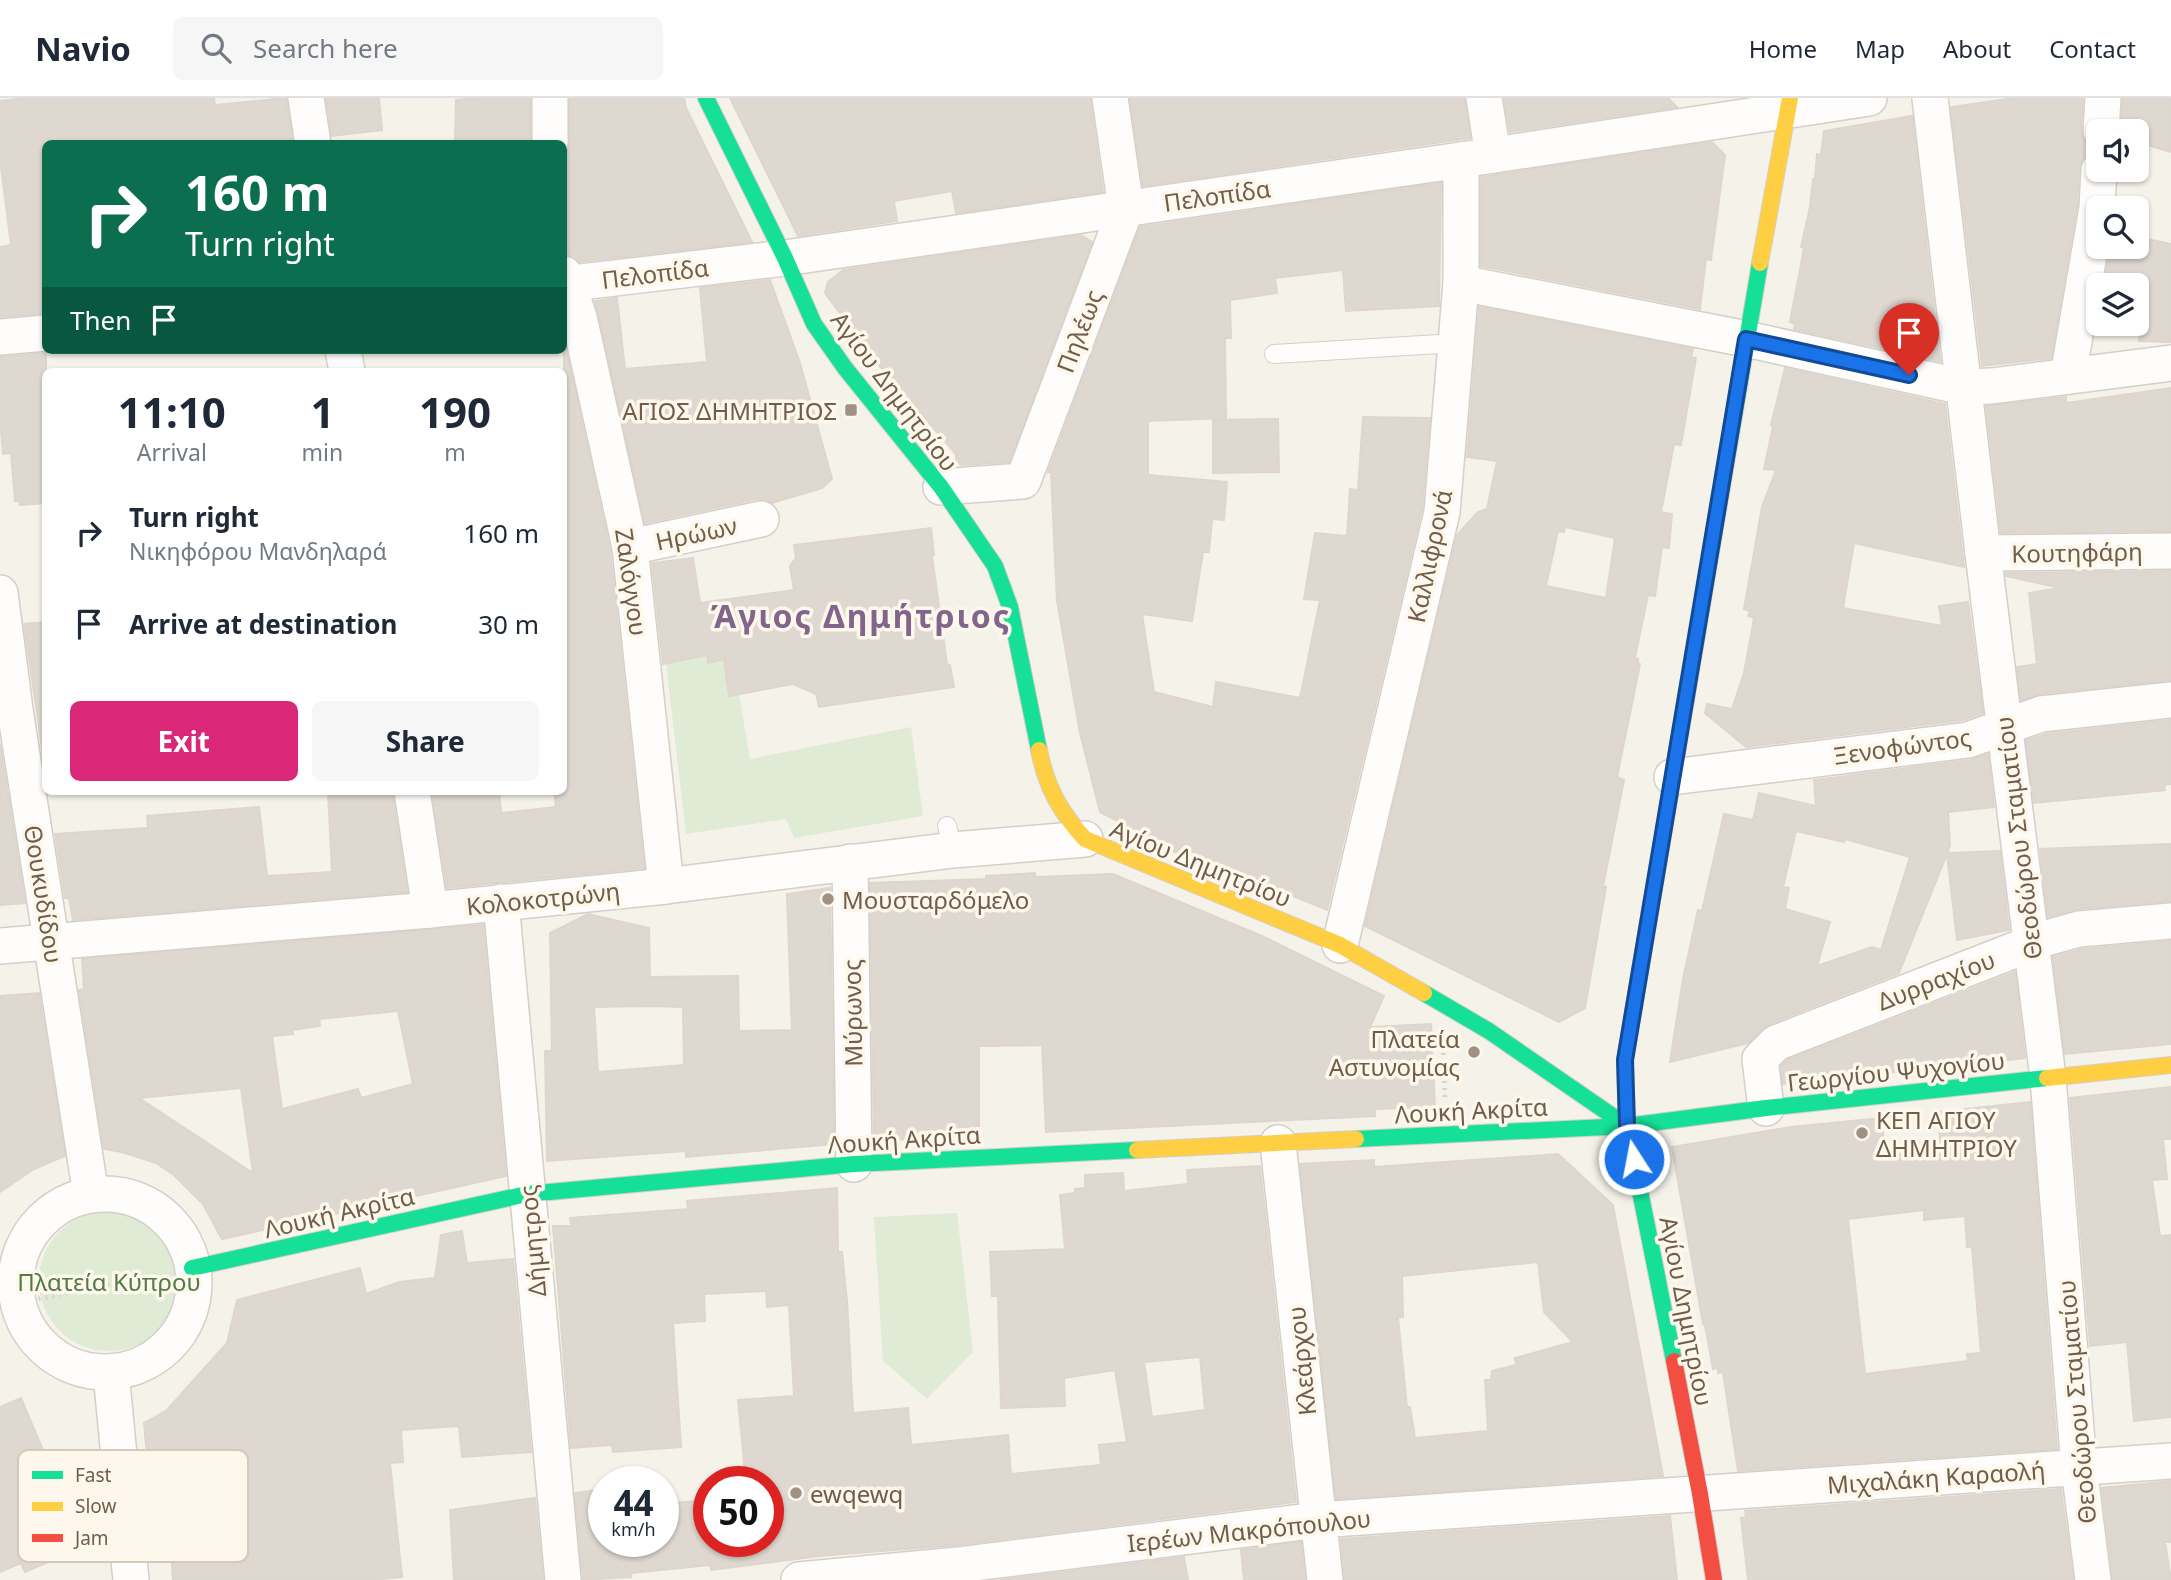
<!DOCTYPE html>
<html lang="en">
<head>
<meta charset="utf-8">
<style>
	:root { --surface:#fff; --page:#f6f6f7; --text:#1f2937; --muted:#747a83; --line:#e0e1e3; --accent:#db2777 }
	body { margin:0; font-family:"Noto Sans",sans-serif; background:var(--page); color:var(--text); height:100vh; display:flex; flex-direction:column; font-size:26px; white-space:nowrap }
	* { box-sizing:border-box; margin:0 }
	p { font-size:23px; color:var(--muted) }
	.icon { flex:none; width:38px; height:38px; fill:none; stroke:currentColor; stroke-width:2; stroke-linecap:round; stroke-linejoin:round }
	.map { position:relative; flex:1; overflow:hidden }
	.sheet { position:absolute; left:42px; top:270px; width:525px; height:427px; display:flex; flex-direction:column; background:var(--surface); border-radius:10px; box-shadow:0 2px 5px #0004 }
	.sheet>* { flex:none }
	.hud { position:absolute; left:42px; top:42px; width:525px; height:214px; border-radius:10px; box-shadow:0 2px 5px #0004; background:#0b6e4f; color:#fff; overflow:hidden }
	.fabs { position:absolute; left:2086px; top:21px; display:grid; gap:14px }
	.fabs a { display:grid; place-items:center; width:63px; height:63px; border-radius:10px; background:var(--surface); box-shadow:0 2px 5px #0004; font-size:35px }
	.speed { position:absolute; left:588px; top:1368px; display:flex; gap:14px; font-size:35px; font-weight:700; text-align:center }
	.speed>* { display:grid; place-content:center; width:91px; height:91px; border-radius:50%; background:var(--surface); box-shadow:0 2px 5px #0004; line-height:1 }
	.speed small { font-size:18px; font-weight:400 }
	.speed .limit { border:10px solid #d22; background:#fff; color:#111 }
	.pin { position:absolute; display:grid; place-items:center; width:60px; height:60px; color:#fff; margin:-72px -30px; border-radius:50% 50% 50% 0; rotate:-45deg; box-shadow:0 0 7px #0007 }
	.pin .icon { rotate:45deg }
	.me { position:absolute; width:77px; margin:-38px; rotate:349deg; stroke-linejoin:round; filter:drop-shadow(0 0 5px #0008) }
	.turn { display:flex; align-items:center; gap:24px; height:147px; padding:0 28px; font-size:32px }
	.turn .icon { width:91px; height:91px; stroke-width:2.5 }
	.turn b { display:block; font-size:49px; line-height:60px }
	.then { display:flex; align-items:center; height:66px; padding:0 28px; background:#0003; gap:14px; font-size:26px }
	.eta { display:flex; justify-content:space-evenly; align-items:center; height:119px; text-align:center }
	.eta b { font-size:42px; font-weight:700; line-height:49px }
	.action { display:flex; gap:14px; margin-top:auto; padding:14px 28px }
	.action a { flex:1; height:80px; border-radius:10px; background:var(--accent); color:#fff; font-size:28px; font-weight:700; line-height:80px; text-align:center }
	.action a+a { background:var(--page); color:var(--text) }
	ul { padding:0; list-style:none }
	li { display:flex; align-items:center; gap:21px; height:91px; padding:0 28px }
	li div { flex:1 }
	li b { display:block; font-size:26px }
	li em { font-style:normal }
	header { display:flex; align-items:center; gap:42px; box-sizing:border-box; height:98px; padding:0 35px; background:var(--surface); border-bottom:2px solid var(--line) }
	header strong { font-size:33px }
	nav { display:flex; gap:38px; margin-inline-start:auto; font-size:24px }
	.search { width:490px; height:63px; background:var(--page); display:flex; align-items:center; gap:18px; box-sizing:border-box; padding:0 24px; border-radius:10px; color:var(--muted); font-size:26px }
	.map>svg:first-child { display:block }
	.green { fill:#e0ebd6 }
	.building { fill:#ded8d0; stroke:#ddd6cd; stroke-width:2; fill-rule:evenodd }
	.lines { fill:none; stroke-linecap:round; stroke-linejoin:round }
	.lane-casing { stroke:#d4cfc8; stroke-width:20 }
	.street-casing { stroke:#d4cfc8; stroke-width:38 }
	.fast-casing { stroke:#d5cfc8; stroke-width:18 }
	.slow-casing { stroke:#d5cfc8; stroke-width:18 }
	.jam-casing { stroke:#d5cfc8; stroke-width:18 }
	.path { stroke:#d7d0cb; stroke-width:4.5; stroke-dasharray:2 5; stroke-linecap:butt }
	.lane { stroke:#fefdfc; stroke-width:18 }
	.street { stroke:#fefdfc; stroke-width:35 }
	.fast { stroke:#16e098; stroke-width:16 }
	.slow { stroke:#ffcf43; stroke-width:16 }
	.jam { stroke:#f24e42; stroke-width:16 }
	.route-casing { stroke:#114b97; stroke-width:18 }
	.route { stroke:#1a73e8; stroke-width:12 }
	.poi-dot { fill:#9f9183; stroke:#fdf8eb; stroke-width:2.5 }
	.labels { text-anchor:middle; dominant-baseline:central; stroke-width:7; stroke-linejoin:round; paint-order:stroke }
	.street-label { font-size:24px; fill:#715d4c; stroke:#fdf8eb }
	.poi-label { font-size:24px; fill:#715d4c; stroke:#fdf8eb; text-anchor:start }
	.park-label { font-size:24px; fill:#537b48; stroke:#fdf8eb }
	.district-label { font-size:32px; font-weight:bold; letter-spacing:2px; fill:#83658c; stroke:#fdf8eb }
	.key { fill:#fdf8eb; stroke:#d3cabb; stroke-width:2 }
	.key-label { font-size:19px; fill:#715d4c }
</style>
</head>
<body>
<header>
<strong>Navio</strong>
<div class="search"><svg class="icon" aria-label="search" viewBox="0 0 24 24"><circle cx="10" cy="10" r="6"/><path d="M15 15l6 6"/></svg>Search here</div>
<nav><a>Home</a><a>Map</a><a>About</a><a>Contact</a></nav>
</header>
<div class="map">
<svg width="2171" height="1482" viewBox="0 0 2171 1482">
	<rect width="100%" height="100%" fill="#f5f2ea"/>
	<!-- green -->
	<g class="green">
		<path d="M707,557l1,8 16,-4 5,36 10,-1 11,65 161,-32 12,89 -129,22 -8,-19 -100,15 -20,-171z"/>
		<circle cx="109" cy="1183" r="70"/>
		<path d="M957,1115l16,139 -46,47 -44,-38 -9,-144z"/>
	</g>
	<!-- building -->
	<g class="building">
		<path d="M26,0h188l1,7 71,-7 7,46h-247v169l-46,4v-70l11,-2 -11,-86v-58z"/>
		<path d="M326,0h53l3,32 -50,6z"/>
		<path d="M480,0h50v46h-75l1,-44z"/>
		<path d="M570,0h114l2,10 66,134 -173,20 -11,-8h-4v-74l1,-23 5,-13z"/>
		<path d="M730,0h360l13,94 -147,21 -4,-22 -58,10 3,20 -99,15z"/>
		<path d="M1130,0h334l6,40 -327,48z"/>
		<path d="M1504,0h164l9,9 -167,25z"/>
		<path d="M2014,0h69l-2,32 2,9 6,8 8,3 -8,2 -6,7 -4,9 -2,38 -26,152 -69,8 -31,-259z"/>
		<path d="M2123,0h48v54l-34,-10v-11h-16z"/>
		<path d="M1912,18l28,245 -146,-32 1,-5 -5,-2 14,-74 -3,-1 9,-40 3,-28h2l2,-25 4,1 3,-24z"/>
		<path d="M1712,44l13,13 -14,105 -5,-1 -6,50 -219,-43v-89z"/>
		<path d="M1441,85l-2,123 -93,5 -3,-41 -68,8 2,15 -47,7 1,38h-6l1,80 -78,3v54l79,7 -3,38 -12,-1 -3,33h-6l-11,69 -50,-7 12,78 59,15 3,-25 84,16 20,-98 -16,-1 11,-66 32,3 3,-47 8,1 5,-73 67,1 -8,91 -95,401 -149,-61 -1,4 -39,-15 2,-6 -40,-20 -20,-79 -23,-132 -6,-129h-3l92,-245z"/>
		<path d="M1081,137l11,7 -83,220 -48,3 -5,-6v-5l-79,-91 -52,-70 3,-11 15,-12z"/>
		<path d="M2137,139l34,7v98l-32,-1 3,-18 -5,-1v-37h-33l7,-38h26z"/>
		<path d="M770,182l30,83 32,116 -10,9 -50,15 -15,-4 -112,24 -50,-222 22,-3 8,71 82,-7 -7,-74z"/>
		<path d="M1479,209l214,42 -2,8 5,1 -15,87 -7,-1 -13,68 11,2 -3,34 -7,-1 -7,49 -7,-1 -13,63 3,1v4l2,1 -23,113 7,3 -21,107h3l-21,121 -26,14 -194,-96 92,-391 21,-23 9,-3 10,-48 -30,-4zM1565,429l50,11 -9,60 -60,-12 12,-55 6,1z"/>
		<path d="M564,242l46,210 34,318 -197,20 -15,-97h67l2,22 55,-6 -2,-16h10z"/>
		<path d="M46,255v150l-26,2 -1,-4h-4l-4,-48 -8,1 -3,-36v-61z"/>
		<path d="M1785,270l160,36 19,163 -110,-24 -11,65 99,18 -3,-20 29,-4 15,111 -20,7 -217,27 -41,-34 2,-9 25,5 12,-36 10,-55 -6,-2 2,-5 -6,-2 18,-102 14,-37 -12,-1 9,-43 -2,-1z"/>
		<path d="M2171,290v143l-170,2 -15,-127 80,-9v6z"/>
		<path d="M1278,321l1,53 -66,1v-53z"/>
		<path d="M931,430l3,27 -2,1 15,108 3,1 4,22 -135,20 -3,-13 -23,-10 -64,12 -5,-37 -16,4 -1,-8 -44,9 -11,-101 41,-5 7,45 94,-13 -4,-24 6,-8 -2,-13z"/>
		<path d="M2171,473v109l-132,14 -18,6 -4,-33 20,-3 -8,-71 31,-5 -54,-12v-3z"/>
		<path d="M46,524v153l-22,-151z"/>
		<path d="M2171,622v64l-7,1 1,5 -131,13 -8,-62 20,-7z"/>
		<path d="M0,646l25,159 -25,2z"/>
		<path d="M1988,656l6,53 -46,5 2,33 -3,8 53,-2 9,79 -52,10 -10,-86 -48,119 -130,51 -21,19 -78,19 13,-83 15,-69 4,1 22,-97 29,6 6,-27 57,13 -2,-26 156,-20zM1796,733l48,11 1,-3 65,18 -29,93 -9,-3 -55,19 13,-44 -45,-13 4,-21 -6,-1z"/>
		<path d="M328,693h64l15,101 -334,28 -4,-22h-4l-10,-64 93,-6 -1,-12 112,-9 8,69 65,-4z"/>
		<path d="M2171,746v57l-94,8 -29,8 -8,-68z"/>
		<path d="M1035,775v4l78,-3 149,62 122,60 -14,31 61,-3 4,83 -60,2v7l-329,16 -4,-87 -63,1v90l-105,5 -4,-258 116,-4v-3z"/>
		<path d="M830,790l4,256 -148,13v-6l-139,10 -2,-110h7l-2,-118 38,-19 61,14 1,49 88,-1 1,55 53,-1 -5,-136zM653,908l30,1 1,58 -86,7 -4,-65z"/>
		<path d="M483,827l23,251 -284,63 -19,-35 -29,-29 -18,-12 -34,-11 -18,-3 -25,-159 5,-1 -2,-30zM398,913l15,73 -52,14 -3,-9 -76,20 -10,-73 21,-2 -1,-4 28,-4 -1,-7zM241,990l12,85 -114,-75z"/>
		<path d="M2171,843v103l-106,10 -12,-97 30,-8z"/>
		<path d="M2015,874l10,86 -242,26 -2,-18 6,-6z"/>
		<path d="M39,895l26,163 -31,13 -34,23v-196z"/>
		<path d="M2171,989v52h-8l4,40 -15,1 8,56 11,-1v182l-37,4 -7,-79 -37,4 -20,-248z"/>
		<path d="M2030,1004l27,347 -319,22 -15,-99 -5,1v-5l-5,1 -8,-44 -2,-1 -31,-177 119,-20 90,-9 4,29 55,-6 -2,-29zM1924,1112v10l41,-4 2,31h5l9,106 -14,1 1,7 -103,13 -17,-155z"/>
		<path d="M1558,1056l55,51 50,271 -327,23 -36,-335 74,-4v7zM1538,1164l6,50 29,30 -58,16 1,7 -24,6 -1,9h-6l3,51 -73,7 -5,-31h-3l-9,-90h5l-1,-41z"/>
		<path d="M1260,1068l36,336 -340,43 -137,11 -108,14 -2,-14v9l-78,8v4l-48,3 -8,-87 29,-4v53h59v-38l46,-4v42h59v-60h-22l-8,-82 56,-4 -5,-91 -22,2 -1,-16 -62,3 1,27 -32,2 8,124 -68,5 -1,-7 -41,3 -18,-222h18l-1,-8 118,-9 -1,-8 150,-13 1,64h4l5,49 6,112 55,-5 3,37 97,-10 3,39 90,-9 -2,-20 28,-3 -12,-72 -51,8 1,28 -64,2 -3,-112h-6l-2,-44 75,-3 -5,-54 15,-2v-4l10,-1v-13l38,-2 1,18 64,-7 -1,-14zM1200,1259l5,53 -53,7 -8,-55z"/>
		<path d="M462,1133l5,32 46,-4 18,193 -69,5 -3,-31 -58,4 2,32 -13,1 12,114 -30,3h-199l-2,-29 -22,2 -3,-31h6l-1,-22 -7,-77 22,-12 61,-68 10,-43 123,-32 6,26 33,-12 36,-4 6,-43z"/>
		<path d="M21,1300l48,114 -12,5 15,35 -47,20 -4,-9 -21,9v-165z"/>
		<path d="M2171,1383v61h-6l6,38h-58l-11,-92z"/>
		<path d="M2061,1391l12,91h-325l-7,-62 5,-1 -1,-6z"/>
		<path d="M535,1400l8,82h-89l-4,-70z"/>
		<path d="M1670,1418l7,64h-332l-4,-41z"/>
		<path d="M1301,1444l4,38h-61l-3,-30z"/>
		<path d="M1184,1459l4,23h-188z"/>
	</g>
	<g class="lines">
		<defs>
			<g id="lane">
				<path d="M1274,256l182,-11"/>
				<path d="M947,728l6,24"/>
			</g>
			<g id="street">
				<path d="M306,0l7,46"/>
				<path d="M550,0v46"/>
				<path d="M1484,0l9,57"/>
				<path d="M1930,0l53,455 65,525 31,389 14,113"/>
				<path d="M2101,33l2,-33"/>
				<path d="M564,176l15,43 51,230 36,339"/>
				<path d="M1461,185l285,56 217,48 29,-1 179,-23"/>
				<path d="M564,186l221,-26 676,-98 408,-62"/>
				<path d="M0,239l46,-4"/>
				<path d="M343,252l4,21"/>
				<path d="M2068,278l29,-168 2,-38"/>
				<path d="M941,389l82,-6 103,-273 -16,-110"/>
				<path d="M630,449l131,-28"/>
				<path d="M1983,455l188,-2"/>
				<path d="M0,495l15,117 76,485"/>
				<path d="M1672,679l296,-37 73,-26 130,-14"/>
				<path d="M412,693l18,119"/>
				<path d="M850,764l4,302"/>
				<path d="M501,804l62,678"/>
				<path d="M1340,847l102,-433 19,-229v-123"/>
				<path d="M0,848l430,-36 236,-24 287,-36 132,-11"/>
				<path d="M1766,1010l-6,-49 16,-16 267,-104 36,-10 92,-8"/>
				<path d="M1278,1045l47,437"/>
				<circle cx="105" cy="1185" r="89"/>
				<path d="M111,1275l20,207"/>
				<path d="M799,1482l159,-15 360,-45 853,-59"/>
			</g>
			<g id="fast">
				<path d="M706,0l79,160 29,66 31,44 96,119 54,79 15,41 29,143"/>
				<path d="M1686,601l74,-436"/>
				<path d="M1652,802l-27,160 2,66 47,235"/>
				<path d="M1424,895l65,38 138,95"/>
				<path d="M1356,1041l271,-13 139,-18 281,-30"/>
				<path d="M192,1170l335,-74 327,-30 283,-14"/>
			</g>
			<g id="slow">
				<path d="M1760,165l30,-165"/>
				<path d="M1039,652c7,36 21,62 46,89l255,106 84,48"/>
				<path d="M2047,980l124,-13"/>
				<path d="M1137,1052l219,-11"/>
			</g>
			<g id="jam">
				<path d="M1652,802l34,-201"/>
				<path d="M1674,1263l26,133 14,86"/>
			</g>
		</defs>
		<!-- lane casing -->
		<use href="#lane" class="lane-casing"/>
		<!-- street casing -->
		<use href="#street" class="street-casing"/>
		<!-- fast casing -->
		<use href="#fast" class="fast-casing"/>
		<!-- slow casing -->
		<use href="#slow" class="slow-casing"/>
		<!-- jam casing -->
		<use href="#jam" class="jam-casing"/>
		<!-- path -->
		<g class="path">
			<path d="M1443,948l2,55"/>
			<path d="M18,1205l140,-28"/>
		</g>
		<!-- lane -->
		<use href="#lane" class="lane"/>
		<!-- street -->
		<use href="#street" class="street"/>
		<!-- fast -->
		<use href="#fast" class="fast"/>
		<!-- slow -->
		<use href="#slow" class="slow"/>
		<!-- jam -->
		<use href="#jam" class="jam"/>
	</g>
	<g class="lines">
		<defs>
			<path id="route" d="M1634,1061l-7,-33 -2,-66 121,-721 163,36"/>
		</defs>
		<!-- route casing -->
		<use href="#route" class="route-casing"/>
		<!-- route -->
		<use href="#route" class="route"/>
	</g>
	<!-- markers -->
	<g class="poi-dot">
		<rect x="844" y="305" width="14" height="14" rx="3.5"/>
		<circle cx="828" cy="801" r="7"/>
		<circle cx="1474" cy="954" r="7"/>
		<circle cx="1862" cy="1035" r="7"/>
		<circle cx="796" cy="1395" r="7"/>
	</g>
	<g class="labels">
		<!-- street labels -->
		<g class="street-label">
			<text transform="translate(1217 97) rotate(-8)">Πελοπίδα</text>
			<text transform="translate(655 175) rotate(-7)">Πελοπίδα</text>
			<text transform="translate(1079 233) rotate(-69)">Πηλέως</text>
			<text transform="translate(895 293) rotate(53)">Αγίου Δημητρίου</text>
			<text transform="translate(696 435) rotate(-12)">Ηρώων</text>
			<text transform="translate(2077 454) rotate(-1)">Κουτηφάρη</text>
			<text transform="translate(1429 458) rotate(-78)">Καλλιφρονά</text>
			<text transform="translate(632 484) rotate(82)">Ζαλόγγου</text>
			<text transform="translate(1902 648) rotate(-8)">Ξενοφώντος</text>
			<text transform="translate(2018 740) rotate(-97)">Θεοδώρου Σταματίου</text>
			<text transform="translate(1201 765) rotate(22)">Αγίου Δημητρίου</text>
			<text transform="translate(44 796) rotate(81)">Θουκυδίδου</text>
			<text transform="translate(543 800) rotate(-6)">Κολοκοτρώνη</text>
			<text transform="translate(1936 882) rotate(-21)">Δυρραχίου</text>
			<text transform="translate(852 915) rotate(-91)">Μύρωνος</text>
			<text transform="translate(1896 973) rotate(-6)">Γεωργίου Ψυχογίου</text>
			<text transform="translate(1471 1012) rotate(-3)">Λουκή Ακρίτα</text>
			<text transform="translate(904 1041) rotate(-4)">Λουκή Ακρίτα</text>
			<text transform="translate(339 1114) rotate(-13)">Λουκή Ακρίτα</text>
			<text transform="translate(532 1143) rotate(-95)">Δήμητρος</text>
			<text transform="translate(1687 1213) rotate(79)">Αγίου Δημητρίου</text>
			<text transform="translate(1301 1263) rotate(-96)">Κλεάρχου</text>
			<text transform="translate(2076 1304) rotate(-95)">Θεοδώρου Σταματίου</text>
			<text transform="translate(1936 1379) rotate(-4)">Μιχαλάκη Καραολή</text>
			<text transform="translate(1249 1432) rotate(-6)">Ιερέων Μακρόπουλου</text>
		</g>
		<!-- poi labels -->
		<g class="poi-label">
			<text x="837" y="312" text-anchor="end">ΑΓΙΟΣ ΔΗΜΗΤΡΙΟΣ</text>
			<text x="842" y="801">Μουσταρδόμελο</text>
			<text x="1460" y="940" text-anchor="end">Πλατεία<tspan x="1460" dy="28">Αστυνομίας</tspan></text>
			<text x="1876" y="1021">ΚΕΠ ΑΓΙΟΥ<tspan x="1876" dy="28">ΔΗΜΗΤΡΙΟΥ</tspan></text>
			<text x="810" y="1395">ewqewq</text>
		</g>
		<!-- park labels -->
		<g class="park-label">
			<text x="109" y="1183">Πλατεία Κύπρου</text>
		</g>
		<!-- district labels -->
		<g class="district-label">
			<text x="861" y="517">Άγιος Δημήτριος</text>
		</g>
	</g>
	<!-- legend -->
	<rect x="18" y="1352" width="230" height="112" rx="10" class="key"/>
	<rect x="32" y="1373" width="31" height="8" fill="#16e098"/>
	<rect x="32" y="1404" width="31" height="9" fill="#ffcf43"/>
	<rect x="32" y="1436" width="31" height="8" fill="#f24e42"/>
	<g class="key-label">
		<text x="75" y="1384">Fast</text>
		<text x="75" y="1415">Slow</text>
		<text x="75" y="1447">Jam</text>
	</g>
</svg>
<div class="fabs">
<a><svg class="icon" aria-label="sound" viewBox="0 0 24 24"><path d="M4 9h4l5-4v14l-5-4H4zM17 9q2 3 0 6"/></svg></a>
<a><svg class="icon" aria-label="search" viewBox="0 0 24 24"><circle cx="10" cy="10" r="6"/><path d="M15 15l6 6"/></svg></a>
<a><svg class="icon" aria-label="layers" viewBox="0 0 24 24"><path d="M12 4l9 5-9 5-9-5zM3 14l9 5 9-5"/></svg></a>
</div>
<div class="speed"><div>44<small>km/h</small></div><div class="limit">50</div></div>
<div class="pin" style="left:1909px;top:277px;background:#d93025"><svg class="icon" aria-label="arrive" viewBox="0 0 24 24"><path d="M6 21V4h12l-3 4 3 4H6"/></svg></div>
<svg class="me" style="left:1634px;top:1061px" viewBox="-20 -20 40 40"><circle r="17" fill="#1a73e8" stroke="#fff" stroke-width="3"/><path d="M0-11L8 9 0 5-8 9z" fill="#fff"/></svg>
<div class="hud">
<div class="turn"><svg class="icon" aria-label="right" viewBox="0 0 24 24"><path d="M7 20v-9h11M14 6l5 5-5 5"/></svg><div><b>160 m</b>Turn right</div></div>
<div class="then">Then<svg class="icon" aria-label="arrive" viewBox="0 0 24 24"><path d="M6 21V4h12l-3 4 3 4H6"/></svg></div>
</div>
<section class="sheet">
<div class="eta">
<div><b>11:10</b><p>Arrival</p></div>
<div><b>1</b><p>min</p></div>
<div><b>190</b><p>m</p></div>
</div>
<ul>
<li><svg class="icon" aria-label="right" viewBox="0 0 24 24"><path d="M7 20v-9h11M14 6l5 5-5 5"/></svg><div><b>Turn right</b><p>Νικηφόρου Μανδηλαρά</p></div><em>160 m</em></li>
<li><svg class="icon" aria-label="arrive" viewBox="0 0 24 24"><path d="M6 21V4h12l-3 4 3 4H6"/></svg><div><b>Arrive at destination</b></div><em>30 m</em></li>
</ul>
<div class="action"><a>Exit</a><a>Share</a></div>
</section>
</div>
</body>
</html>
